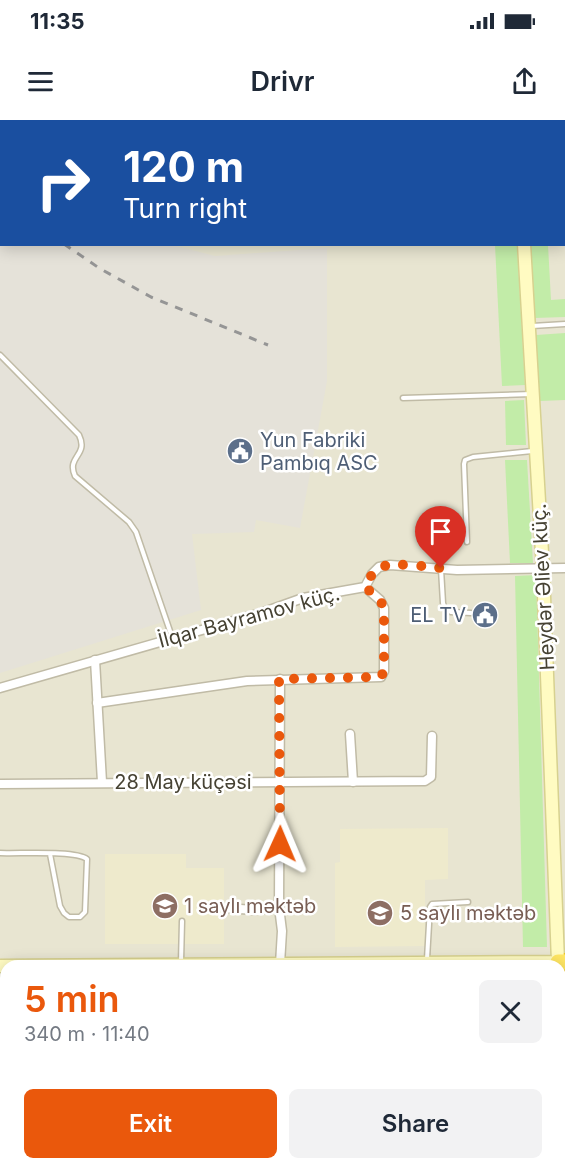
<!DOCTYPE html>
<html lang="en">
<head>
<meta charset="utf-8">
<style>
	:root { --surface:#fff; --page:#f2f2f3; --text:#1f2937; --muted:#747a83; --accent:#ea580c }
	body { margin:0; font-family:Inter,sans-serif; background:var(--page); color:var(--text); height:100vh; display:flex; flex-direction:column; font-size:22px; white-space:nowrap }
	* { box-sizing:border-box; margin:0 }
	p { font-size:20px; color:var(--muted) }
	.icon { flex:none; width:33px; height:33px; fill:none; stroke:currentColor; stroke-width:2; stroke-linecap:round; stroke-linejoin:round }
	.map { position:relative; flex:1; overflow:hidden }
	.side { position:absolute; left:0px; top:840px; width:566px; height:210px; display:flex; flex-direction:column; background:var(--surface); border-radius:18px 18px 0 0; box-shadow:0 3px 15px #0003 }
	.side>* { flex:none }
	.banner { position:absolute; left:0px; top:0px; width:566px; height:126px; box-shadow:0 3px 15px #0003; background:#1a4fa0; color:#fff; overflow:hidden }
	.pin { position:absolute; display:grid; place-items:center; width:51px; height:51px; color:#fff; margin:-62px -26px; border-radius:50% 50% 50% 0; rotate:-45deg; box-shadow:0 0 6px #0007 }
	.pin .icon { rotate:45deg }
	.me { position:absolute; width:66px; margin:-33px; rotate:1deg; stroke-linejoin:round; filter:drop-shadow(0 0 4px #0008) }
	.turn { display:flex; align-items:center; gap:21px; height:126px; padding:0 24px; font-size:27px }
	.turn .icon { width:78px; height:78px; stroke-width:2.5 }
	.turn b { display:block; font-size:42px; line-height:51px }
	.round { display:grid; place-items:center; flex:none; width:63px; height:63px; border-radius:9px; background:var(--page) }
	.head { display:flex; align-items:center; justify-content:space-between; height:102px; padding:0 24px }
	h1 { font-size:36px; font-weight:600; line-height:45px; color:var(--accent) }
	.cta { display:flex; gap:12px; margin-top:auto; padding:12px 24px }
	.cta a { flex:1; height:69px; border-radius:9px; background:var(--accent); color:#fff; font-size:24px; font-weight:600; line-height:69px; text-align:center }
	.cta a+a { background:var(--page); color:var(--text) }
	.status { display:flex; justify-content:space-between; align-items:center; height:42px; padding:0 30px; background:var(--surface); direction:ltr }
	.status svg { height:16px; fill:currentColor }
	header { display:flex; justify-content:space-between; align-items:center; height:78px; padding:0 24px; background:var(--surface); font-size:27px; font-weight:600 }
	.map>svg:first-child { display:block }
	.residential { fill:#e8e5d1; fill-rule:evenodd }
	.industrial { fill:#e5e2d9 }
	.education { fill:#eeeacc }
	.green { fill:#c2eca8 }
	.lines { fill:none; stroke-linecap:round; stroke-linejoin:round }
	.lane-casing { stroke:#c0bba6; stroke-width:7 }
	.street-casing { stroke:#c0bba6; stroke-width:11 }
	.secondary-casing { stroke:#d7d18f; stroke-width:15 }
	.highway-casing { stroke:#ebc426; stroke-width:18 }
	.lane { stroke:#fff; stroke-width:4 }
	.street { stroke:#fff; stroke-width:8 }
	.secondary { stroke:#fffbc2; stroke-width:12 }
	.highway { stroke:#ffe663; stroke-width:15 }
	.rail { stroke:#959595; stroke-width:3; stroke-dasharray:8 8; stroke-linecap:butt }
	.route { stroke:#ea580c; stroke-width:10; stroke-dasharray:0 18 }
	.labels { text-anchor:middle; dominant-baseline:central; stroke-width:5; stroke-linejoin:round; paint-order:stroke }
	.service-label { font-size:20px; fill:#4e5e75; stroke:#fff; text-anchor:start }
	.street-label { font-size:20px; fill:#464233; stroke:#fff }
	.education-label { font-size:20px; fill:#785e54; stroke:#fff; text-anchor:start }
</style>
</head>
<body>
<div class="status"><b>11:35</b><svg viewBox="0 0 49 12"><path d="M0 12V9h3v3zM5 12V6h3v6zM10 12V3h3v9zM15 12V0h3v12zM26 1h20v11H26zM47 4h2v5h-2z"/></svg></div>
<header><svg class="icon" aria-label="menu" viewBox="0 0 24 24"><path d="M4 6h16M4 12h16M4 18h16"/></svg>Drivr<svg class="icon" aria-label="share" viewBox="0 0 24 24"><path d="M12 15V3M7 8l5-5 5 5M5 13v7h14v-7"/></svg></header>
<div class="map">
<svg width="565" height="1050" viewBox="0 0 565 1050">
	<rect width="100%" height="100%" fill="#f4f1e4"/>
	<!-- residential -->
	<path class="residential" d="M0,0h565v1050h-565zM2,2h562v122h-562zM6,846h554v198h-554z"/>
	<!-- industrial -->
	<path class="industrial" d="M0,68l2,56 170,1 43,11 112,-8v133l-27,147 -44,-8 -2,12 -62,2 9,76 -201,63z"/>
	<!-- education -->
	<g class="education">
		<path d="M448,708v51l-23,1v66l-90,1v-84l5,-1v-33z"/>
		<path d="M105,734h81v14h38v76h-119z"/>
	</g>
	<!-- green -->
	<g class="green">
		<path d="M495,125h22l8,140 -23,1z"/>
		<path d="M531,125h17l3,55 14,-1v18l-31,1z"/>
		<path d="M565,213v67l-25,1 -4,-66z"/>
		<path d="M524,280l2,45h-20l-1,-44z"/>
		<path d="M505,340h22l6,103h-23z"/>
		<path d="M536,455l11,372h-24l-8,-371z"/>
	</g>
	<g class="lines">
		<defs>
			<g id="lane">
				<path d="M564,62l1,4"/>
				<path d="M532,206l33,-2"/>
				<path d="M0,235l79,80c10,21 -13,21 -4,41l54,46 7,10 36,105"/>
				<path d="M403,278l129,-4"/>
				<path d="M467,422l-3,-78 1,-4 8,-3 59,-6"/>
				<path d="M441,449l2,34 2,6 6,3 20,1"/>
				<path d="M0,733c18,1 75,-3 87,6l-2,53 -5,5h-11l-5,-4 -4,-7 -10,-52"/>
				<path d="M427,839l3,-52 2,-3 36,-2"/>
				<path d="M181,842l1,-41"/>
				<path d="M0,936h6"/>
				<path d="M54,1044l1,6"/>
				<path d="M240,1044v6"/>
			</g>
			<g id="street">
				<path d="M95,540l7,122"/>
				<path d="M0,568l261,-75 42,-15 62,-11 7,-13 7,-7 11,-2 67,5 108,-2"/>
				<path d="M97,583l150,-22 134,-4 3,-6v-63l-4,-8 -15,-13"/>
				<path d="M350,614l3,48"/>
				<path d="M0,664l425,-3 6,-4 1,-41"/>
				<path d="M279,787l3,24 -2,33"/>
				<path d="M226,788l28,2 25,-3 1,-228"/>
				<path d="M386,1044v6"/>
			</g>
			<g id="secondary">
				<path d="M564,94h1"/>
				<path d="M0,846l558,-4 -15,-392 -19,-326"/>
				<path d="M200,1044v6"/>
			</g>
			<g id="highway">
				<path d="M558,846v-4h7"/>
				<path d="M560,1007v43"/>
			</g>
		</defs>
		<!-- lane casing -->
		<use href="#lane" class="lane-casing"/>
		<!-- street casing -->
		<use href="#street" class="street-casing"/>
		<!-- secondary casing -->
		<use href="#secondary" class="secondary-casing"/>
		<!-- highway casing -->
		<use href="#highway" class="highway-casing"/>
		<!-- lane -->
		<use href="#lane" class="lane"/>
		<!-- street -->
		<use href="#street" class="street"/>
		<!-- secondary -->
		<use href="#secondary" class="secondary"/>
		<!-- highway -->
		<use href="#highway" class="highway"/>
		<!-- rail -->
		<g class="rail">
			<path d="M42,2l27,-2"/>
			<path d="M164,2l9,-2"/>
			<path d="M252,2l4,-1"/>
			<path d="M0,4h2"/>
			<path d="M0,21l2,1"/>
			<path d="M0,80l2,2"/>
			<path d="M64,124l35,24 52,29 117,48"/>
		</g>
	</g>
	<g class="lines">
		<!-- route -->
		<path class="route" d="M280,724l-1,-165 102,-2 3,-6v-63l-4,-8 -15,-13c4,-7 7,-15 14,-19 13,-7 47,-1 62,0"/>
	</g>
	<!-- icons -->
	<defs>
		<symbol id="civic-disc" viewBox="-11 -11 22 22"><circle r="9.5" fill="#5c6f8a" stroke="#fff"/><path d="M-.6-6.5H3V-4.5H.6V-3L4-1V1h2V6H-6V1h2V-1L-.6-3ZM-1.2 2.5V6h2.4V2.5Z" fill="#fff"/></symbol>
		<symbol id="school-disc" viewBox="-11 -11 22 22"><circle r="9.5" fill="#8d6e63" stroke="#fff"/><path d="M0-5L7-2L0 1L-7-2ZM-4 1L0 2.5L4 1V4Q0 6-4 4Z" fill="#fff"/></symbol>
	</defs>
	<g fill-rule="evenodd">
		<use href="#civic-disc" x="225" y="316" width="30" height="30"/>
		<use href="#civic-disc" x="470" y="480" width="30" height="30"/>
		<use href="#school-disc" x="150" y="771" width="30" height="30"/>
		<use href="#school-disc" x="365" y="778" width="30" height="30"/>
	</g>
	<g class="labels">
		<!-- service labels -->
		<g class="service-label">
			<text x="260" y="320">Yun Fabriki<tspan x="260" dy="23">Pambıq ASC</tspan></text>
			<text x="466" y="495" text-anchor="end">EL TV</text>
		</g>
		<!-- street labels -->
		<g class="street-label">
			<text transform="translate(543 467) rotate(-93)">Heydər Əliev küç.</text>
			<text transform="translate(249 497) rotate(-15)">İlqar Bayramov küç.</text>
			<text x="183" y="662">28 May küçəsi</text>
		</g>
		<!-- education labels -->
		<g class="education-label">
			<text x="184" y="786">1 saylı məktəb</text>
			<text x="400" y="793">5 saylı məktəb</text>
		</g>
	</g>
</svg>
<div class="pin" style="left:441px;top:448px;background:#d93025"><svg class="icon" aria-label="arrive" viewBox="0 0 24 24"><path d="M6 21V4h12l-3 4 3 4H6"/></svg></div>
<svg class="me" style="left:280px;top:724px" viewBox="-20 -20 40 40"><path d="M0-17L14 15 0 8-14 15z" fill="#ea580c" stroke="#fff" stroke-width="4"/></svg>
<div class="banner">
<div class="turn"><svg class="icon" aria-label="right" viewBox="0 0 24 24"><path d="M7 20v-9h11M14 6l5 5-5 5"/></svg><div><b>120 m</b>Turn right</div></div>
</div>
<section class="side">
<div class="head"><div><h1>5 min</h1><p>340 m · 11:40</p></div><a class="round"><svg class="icon" aria-label="close" viewBox="0 0 24 24"><path d="M6 6l12 12M18 6L6 18"/></svg></a></div>
<div class="cta"><a>Exit</a><a>Share</a></div>
</section>
</div>
</body>
</html>
